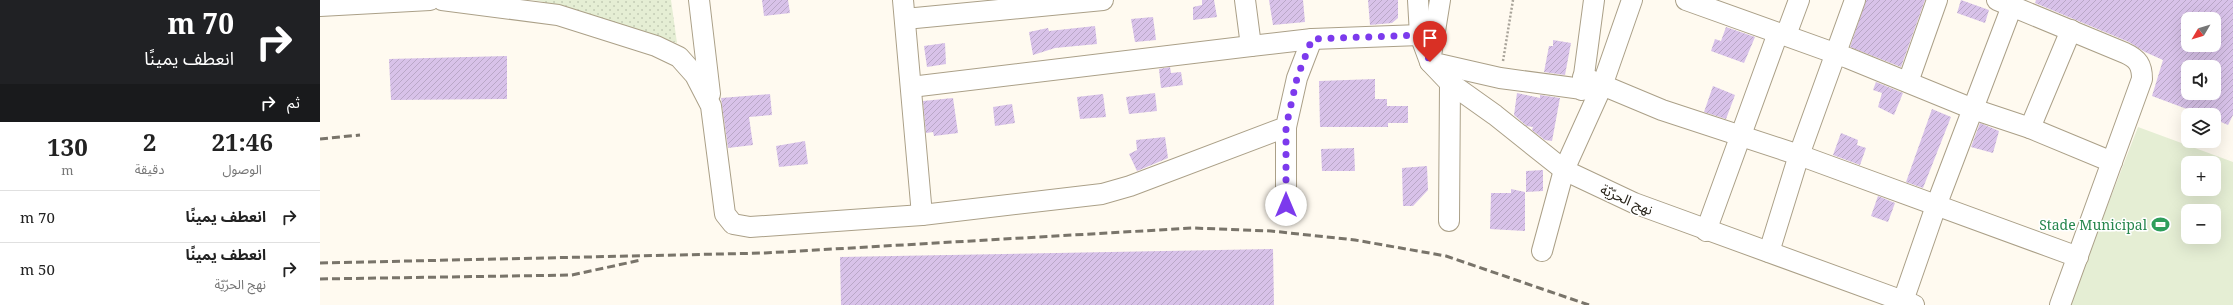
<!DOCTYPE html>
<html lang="ar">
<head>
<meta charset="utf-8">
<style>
	:root { --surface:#fff; --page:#f2f2f2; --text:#222; --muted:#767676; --line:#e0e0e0 }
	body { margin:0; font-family:"Noto Serif","Noto Sans Arabic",serif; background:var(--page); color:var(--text); direction:rtl; height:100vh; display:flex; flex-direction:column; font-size:15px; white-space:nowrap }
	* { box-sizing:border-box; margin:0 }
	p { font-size:13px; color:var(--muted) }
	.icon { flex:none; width:22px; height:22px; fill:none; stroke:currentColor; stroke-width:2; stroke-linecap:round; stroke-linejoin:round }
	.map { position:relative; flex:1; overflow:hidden; direction:ltr }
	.sheet { display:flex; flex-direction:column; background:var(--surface); width:320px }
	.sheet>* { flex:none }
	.top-card { background:#202124; color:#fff; overflow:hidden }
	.needle { width:26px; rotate:232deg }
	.fabs { position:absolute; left:1861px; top:12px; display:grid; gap:8px }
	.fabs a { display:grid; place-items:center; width:40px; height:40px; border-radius:8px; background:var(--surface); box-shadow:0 4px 16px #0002; font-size:20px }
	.pin { position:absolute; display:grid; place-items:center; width:34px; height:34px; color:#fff; margin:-41px -17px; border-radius:50% 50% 50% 0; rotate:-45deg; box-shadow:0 0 4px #0007 }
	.pin .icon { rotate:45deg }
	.me { position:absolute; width:44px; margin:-22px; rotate:0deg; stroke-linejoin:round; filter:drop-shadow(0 0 3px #0008) }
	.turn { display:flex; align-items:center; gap:14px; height:84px; padding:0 20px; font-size:18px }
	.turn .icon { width:52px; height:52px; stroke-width:2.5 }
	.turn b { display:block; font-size:28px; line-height:34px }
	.then { display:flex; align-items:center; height:38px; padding:0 20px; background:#0003; gap:8px; font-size:15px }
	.eta { display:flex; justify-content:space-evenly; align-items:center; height:68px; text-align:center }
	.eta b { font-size:24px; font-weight:700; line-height:28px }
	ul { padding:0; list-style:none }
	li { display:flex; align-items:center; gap:12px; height:52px; padding:0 20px; border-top:1px solid var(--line) }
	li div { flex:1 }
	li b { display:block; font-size:15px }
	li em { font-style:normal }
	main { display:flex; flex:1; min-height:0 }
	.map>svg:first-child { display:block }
	.grass { fill:#e5eed4; fill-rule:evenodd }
	.park { fill:url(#park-dots) }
	.building { fill:url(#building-hatch); fill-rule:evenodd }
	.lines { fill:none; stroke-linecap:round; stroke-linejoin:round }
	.minor-casing { stroke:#aba088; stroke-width:22 }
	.path { stroke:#a8a399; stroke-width:2.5; stroke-dasharray:2 2; stroke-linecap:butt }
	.minor { stroke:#fff; stroke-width:20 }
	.rail { stroke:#79746a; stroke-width:3; stroke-dasharray:8 4; stroke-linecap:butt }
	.route { stroke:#7c3aed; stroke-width:7; stroke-dasharray:0 12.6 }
	.labels { text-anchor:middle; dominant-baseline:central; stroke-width:3; stroke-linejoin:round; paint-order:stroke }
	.street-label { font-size:14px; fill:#29251b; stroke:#fff }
	.leisure-label { font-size:14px; fill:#27864d; stroke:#fff; text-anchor:end }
</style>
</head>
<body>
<main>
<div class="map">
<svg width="1913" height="305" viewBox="0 0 1913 305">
	<defs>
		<pattern id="park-dots" width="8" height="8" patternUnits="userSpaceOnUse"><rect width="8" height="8" fill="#e5eed4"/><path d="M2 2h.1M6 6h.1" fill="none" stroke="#c4ccb5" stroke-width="1.8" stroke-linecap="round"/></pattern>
		<pattern id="building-hatch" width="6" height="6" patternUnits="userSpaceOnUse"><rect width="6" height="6" fill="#d8c2e9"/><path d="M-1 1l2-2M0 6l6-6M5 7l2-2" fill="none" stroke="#b9a7c7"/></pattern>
	</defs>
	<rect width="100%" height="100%" fill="#fffaf0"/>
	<!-- grass -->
	<path class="grass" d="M1818,127l95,35v143h-164zM1868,163h26v26h-26zM1868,211h26v26h-26z"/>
	<!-- park -->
	<path class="park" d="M211,0h140l6,43 -137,-42z"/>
	<!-- building -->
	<g class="building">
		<path d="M442,0h26l2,13 -26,3z"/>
		<path d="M882,0h12l3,17 -24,3v-13l9,-2z"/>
		<path d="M949,0h34l2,22 -32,3z"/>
		<path d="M1048,0h30v18l-6,5 -22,2z"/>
		<path d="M1546,0h59l-24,67 -51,-20z"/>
		<path d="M1641,0l28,10 -4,13 -28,-10z"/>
		<path d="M1716,0h197v115l-5,10 -14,-6v-4h-11l-51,-19 11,-36 -18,-8 -16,-10 -94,-39zM1868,19h26v26h-26zM1868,67h26v26h-26z"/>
		<path d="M833,17l3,23 -21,2 -4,-23z"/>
		<path d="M775,26l2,18 -42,4 -22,7 -4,-23 19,-4 1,3z"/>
		<path d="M1406,27l29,10 -11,26 -33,-12 4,-12 6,2z"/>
		<path d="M1233,40l18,3 -6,32 -21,-3 5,-26h4z"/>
		<path d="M625,43l1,21 -19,3 -3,-21z"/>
		<path d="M187,56v43l-116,1 -2,-41z"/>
		<path d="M850,67l1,6 10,-1 2,13 -22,3 -2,-19z"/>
		<path d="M1055,79v20h12v7h21v17h-20v4h-68l-1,-46z"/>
		<path d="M1556,82l27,11 -9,22 -16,-8 4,-14 -9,-3z"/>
		<path d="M1393,86l22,9 -9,24 -22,-7z"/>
		<path d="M835,93l2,18 -28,3 -3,-17z"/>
		<path d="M1197,93l23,5v-3l20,3 -8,43 -7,-1 -13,-10 1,-3 -6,-1 -13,-11z"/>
		<path d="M450,94l2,21 -23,2 4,28 -25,3 -7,-50z"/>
		<path d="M783,94l3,23 -26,2 -3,-22z"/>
		<path d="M633,98l5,35 -24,3 -1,-4 -7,1 -3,-32z"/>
		<path d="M692,104l3,19 -20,3 -2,-19z"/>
		<path d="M1612,109l19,8 -28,71 -17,-6z"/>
		<path d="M1660,123l19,8 -6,22 -22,-6z"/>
		<path d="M1521,133l17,7 -1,5 9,3 -6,17 -27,-10z"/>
		<path d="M845,137l3,21 -31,13 -8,-17 8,-4 -1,-10z"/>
		<path d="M485,141l3,23 -29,3 -3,-21z"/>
		<path d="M1034,148l1,23h-33l-1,-22z"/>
		<path d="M1107,166l1,24 -15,16h-10l-1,-38z"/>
		<path d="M1223,170v21l-17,1v-21z"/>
		<path d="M1191,189l14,3v39l-35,-2 1,-36h20z"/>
		<path d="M1558,196l17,7 -7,19 -17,-6z"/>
		<path d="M953,249l1,56h-433l-1,-48z"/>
	</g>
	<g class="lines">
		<defs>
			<g id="minor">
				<path d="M122,0l116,15 98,31 23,11 16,18 16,31 14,108 8,10 17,3 172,-12 180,-21 28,-8 156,-59 11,-49 15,-39"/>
				<path d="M379,0l11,94"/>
				<path d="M583,0l19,215"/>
				<path d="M925,0l6,46"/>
				<path d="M1098,0l2,35 10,27 20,21 45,32 69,55 70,33 280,102"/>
				<path d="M1120,0l-10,62 70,16 82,11"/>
				<path d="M1366,0l162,58 125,51 57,19 82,34"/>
				<path d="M1677,0l128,53c13,6 17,12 17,26l-82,226"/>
				<path d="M0,6l110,-6"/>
				<path d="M585,19l198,-19"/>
				<path d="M1466,35l13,-35"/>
				<path d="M1263,77l79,33 137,45 279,102"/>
				<path d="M1588,82l29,-82"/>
				<path d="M591,87l340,-41 61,-7 108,-4"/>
				<path d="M1262,90l12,-90"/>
				<path d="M966,127v78"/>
				<path d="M1710,128l41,-98"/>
				<path d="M1129,221l1,-138"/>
				<path d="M1386,231l72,-198"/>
				<path d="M1222,251l22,-81 38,-84 30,-86"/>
				<path d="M1449,252l30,-97 56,-155"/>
				<path d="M1583,301l33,-95 76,-200"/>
			</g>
		</defs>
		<!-- minor casing -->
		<use href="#minor" class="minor-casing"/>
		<!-- path -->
		<path class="path" d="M1183,61l10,-61"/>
		<!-- minor -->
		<use href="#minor" class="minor"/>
		<!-- rail -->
		<g class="rail">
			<path d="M0,139l40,-4"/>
			<path d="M0,263l445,-10 428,-25 78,3 84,9 91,16 143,49"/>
			<path d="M0,279l252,-4 69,-15"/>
		</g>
	</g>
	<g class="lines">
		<!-- route -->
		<path class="route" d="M966,205v-78l11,-49 15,-39 108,-4 10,27"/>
	</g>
	<!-- icons -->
	<defs>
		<symbol id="stadium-bare" viewBox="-9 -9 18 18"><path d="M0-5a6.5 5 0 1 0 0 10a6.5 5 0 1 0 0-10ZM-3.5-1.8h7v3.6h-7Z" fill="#2e9e5b" stroke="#fff" stroke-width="2.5" paint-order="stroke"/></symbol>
	</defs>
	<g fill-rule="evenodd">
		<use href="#stadium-bare" x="1828" y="212" width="25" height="25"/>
	</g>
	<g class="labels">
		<!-- street labels -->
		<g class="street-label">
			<text transform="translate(1307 199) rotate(24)">نهج الحرّيّة</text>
		</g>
		<!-- leisure labels -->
		<g class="leisure-label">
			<text x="1827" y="224">Stade Municipal</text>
		</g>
	</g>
</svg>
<div class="fabs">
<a><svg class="needle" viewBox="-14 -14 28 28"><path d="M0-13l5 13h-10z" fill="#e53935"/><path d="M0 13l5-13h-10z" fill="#767676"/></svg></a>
<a><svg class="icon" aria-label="sound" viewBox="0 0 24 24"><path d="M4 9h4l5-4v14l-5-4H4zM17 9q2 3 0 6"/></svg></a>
<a><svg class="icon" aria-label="layers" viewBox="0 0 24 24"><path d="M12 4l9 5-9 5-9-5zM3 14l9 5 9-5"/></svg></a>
<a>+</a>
<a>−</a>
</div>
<div class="pin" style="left:1110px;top:62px;background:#d93025"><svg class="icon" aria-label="arrive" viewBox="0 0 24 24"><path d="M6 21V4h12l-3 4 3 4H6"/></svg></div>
<svg class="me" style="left:966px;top:205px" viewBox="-20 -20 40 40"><circle r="19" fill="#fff"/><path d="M0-13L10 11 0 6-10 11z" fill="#7c3aed"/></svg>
</div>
<section class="sheet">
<div class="top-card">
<div class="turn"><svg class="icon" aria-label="right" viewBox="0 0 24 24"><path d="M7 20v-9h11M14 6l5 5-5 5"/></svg><div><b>70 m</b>انعطف يمينًا</div></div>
<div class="then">ثم<svg class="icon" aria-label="right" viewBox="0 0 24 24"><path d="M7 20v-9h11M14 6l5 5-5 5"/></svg></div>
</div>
<div class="eta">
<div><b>21:46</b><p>الوصول</p></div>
<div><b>2</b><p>دقيقة</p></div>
<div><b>130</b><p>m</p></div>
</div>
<ul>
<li><svg class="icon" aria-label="right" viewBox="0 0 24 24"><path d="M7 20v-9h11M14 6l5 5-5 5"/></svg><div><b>انعطف يمينًا</b></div><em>70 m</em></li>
<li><svg class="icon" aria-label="right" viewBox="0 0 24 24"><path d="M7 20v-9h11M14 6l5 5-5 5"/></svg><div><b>انعطف يمينًا</b><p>نهج الحرّيّة</p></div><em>50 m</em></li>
</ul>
</section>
</main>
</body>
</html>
